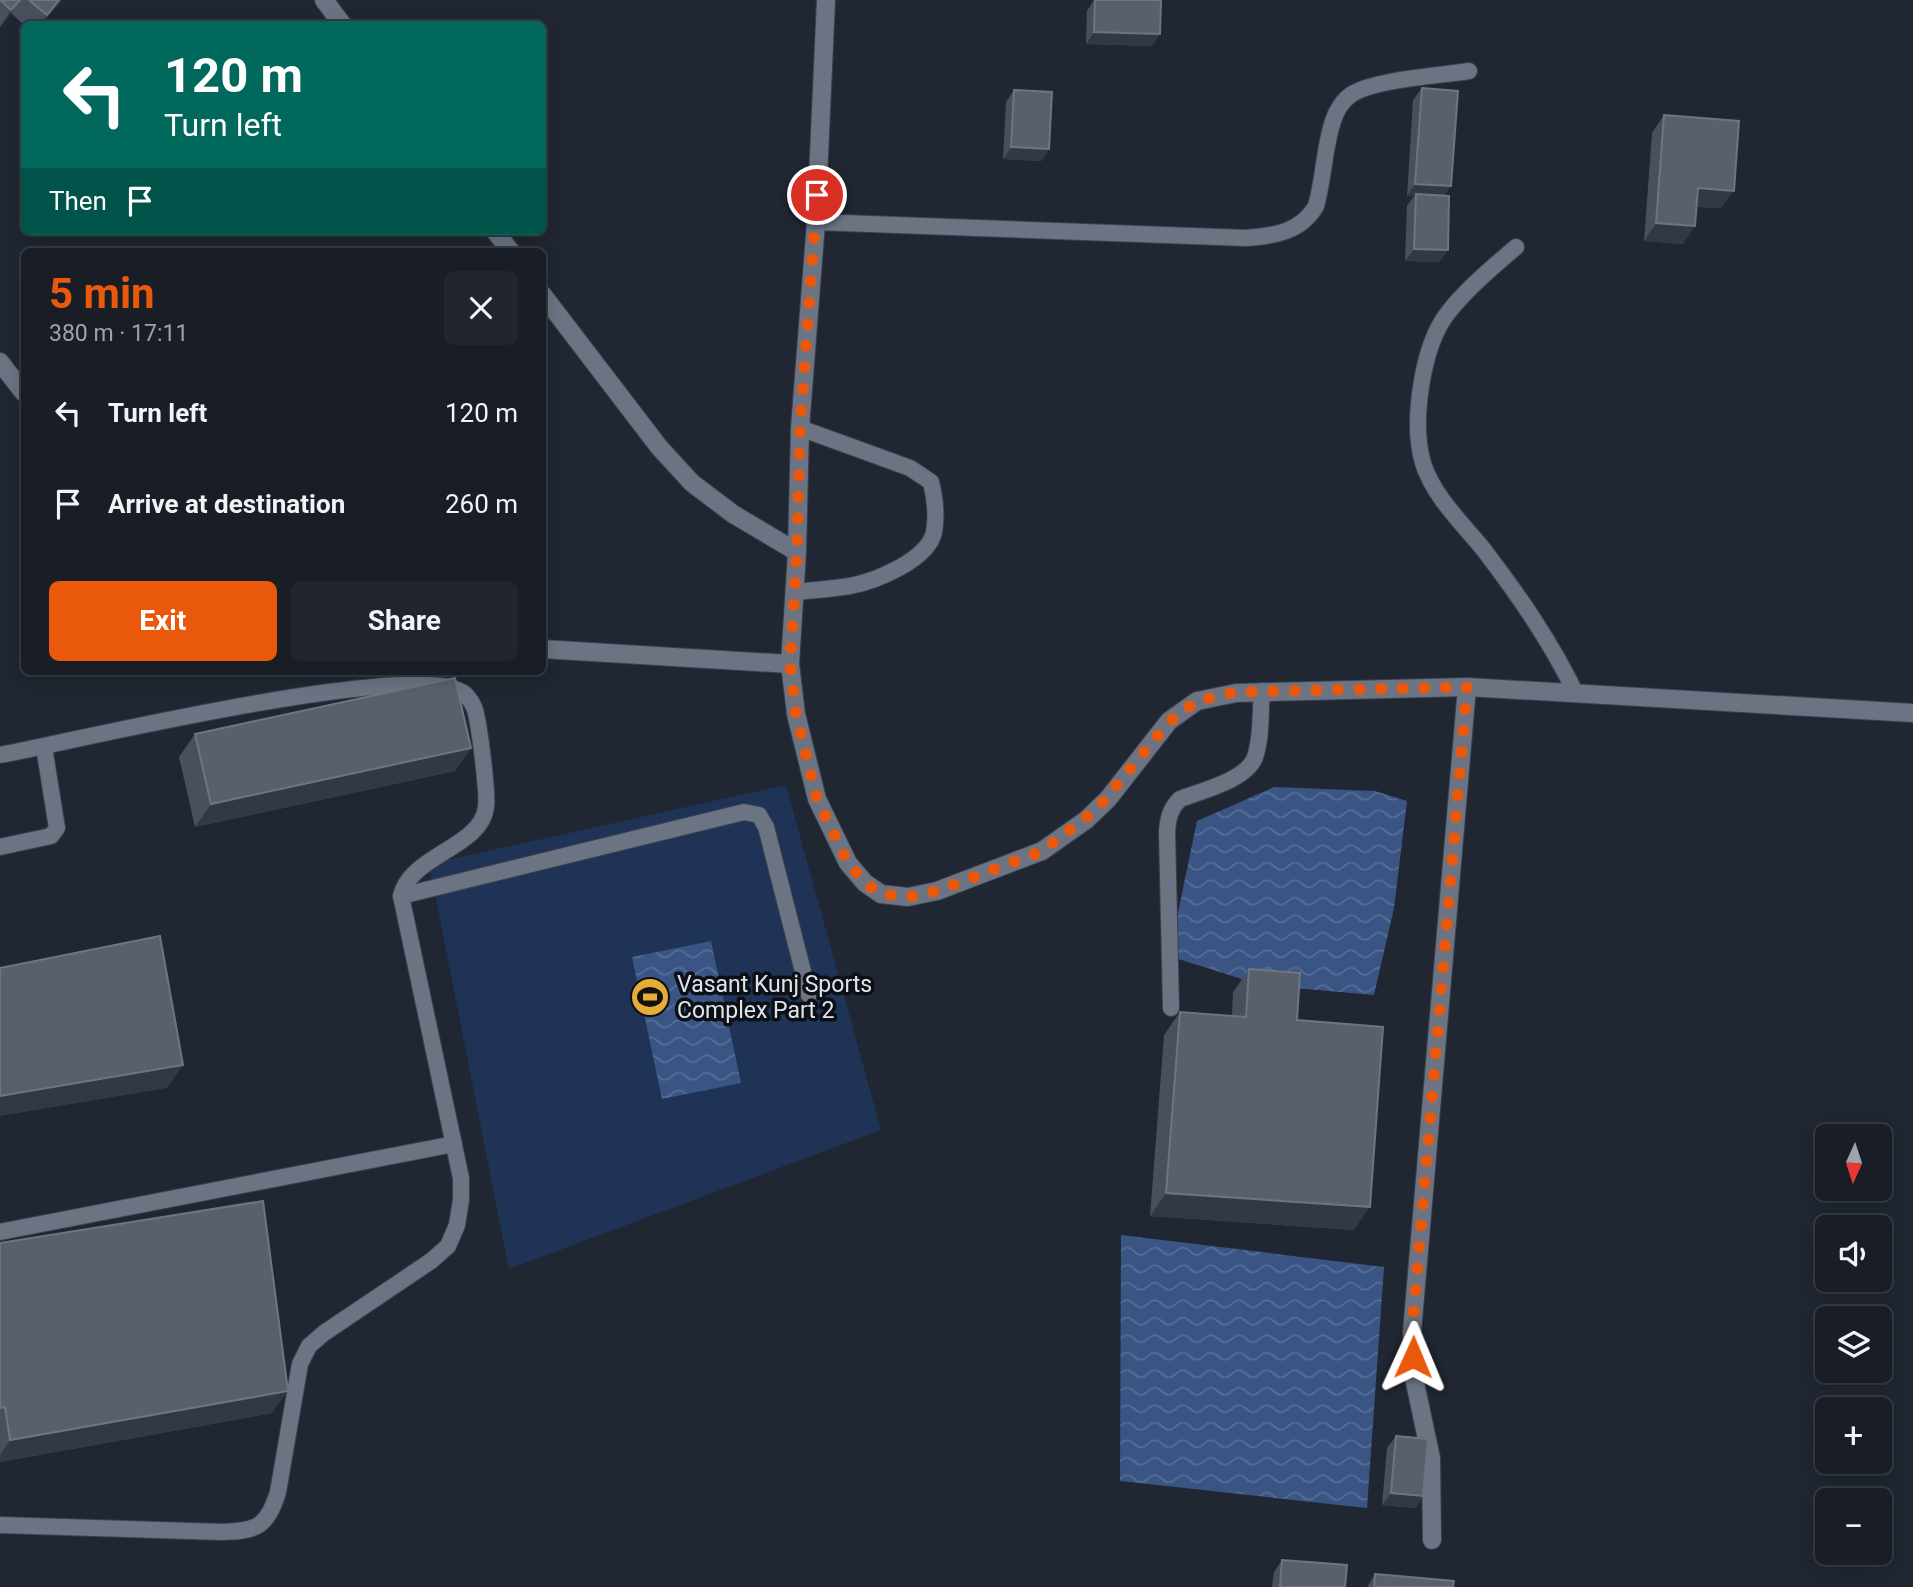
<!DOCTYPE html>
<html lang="en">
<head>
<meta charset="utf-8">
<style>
	:root { --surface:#181d26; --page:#21262e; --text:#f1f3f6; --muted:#9fa2a7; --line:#363b43; --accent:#ea580c }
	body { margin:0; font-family:Roboto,sans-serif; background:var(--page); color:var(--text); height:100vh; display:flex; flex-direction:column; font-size:26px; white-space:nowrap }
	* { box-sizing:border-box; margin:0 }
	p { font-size:23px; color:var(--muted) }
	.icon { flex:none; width:38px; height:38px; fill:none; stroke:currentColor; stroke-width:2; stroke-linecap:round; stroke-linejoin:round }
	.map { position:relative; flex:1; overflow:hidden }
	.drawer { position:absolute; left:21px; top:248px; width:525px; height:427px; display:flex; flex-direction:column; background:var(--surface); border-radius:10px; box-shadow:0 4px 18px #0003,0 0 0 2px var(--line) }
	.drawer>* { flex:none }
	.top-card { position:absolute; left:21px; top:21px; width:525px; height:214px; border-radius:10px; box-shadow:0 4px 18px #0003,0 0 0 2px var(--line); background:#00695c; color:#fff; overflow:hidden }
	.needle { width:46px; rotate:183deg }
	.controls { position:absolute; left:1815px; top:1124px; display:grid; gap:14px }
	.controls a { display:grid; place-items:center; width:77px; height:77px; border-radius:10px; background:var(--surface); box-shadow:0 4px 18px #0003,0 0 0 2px var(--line); font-size:35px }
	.pin { position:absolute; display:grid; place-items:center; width:60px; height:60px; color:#fff; margin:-30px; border:4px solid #fff; border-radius:50%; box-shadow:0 2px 7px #0007 }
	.me { position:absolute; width:77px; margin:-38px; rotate:1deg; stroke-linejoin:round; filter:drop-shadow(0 0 5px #0008) }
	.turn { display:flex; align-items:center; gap:24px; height:147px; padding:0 28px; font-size:32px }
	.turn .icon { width:91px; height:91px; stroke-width:2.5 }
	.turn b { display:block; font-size:49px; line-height:60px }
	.then { display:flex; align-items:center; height:66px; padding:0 28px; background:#0003; gap:14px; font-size:26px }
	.round { display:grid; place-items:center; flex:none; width:74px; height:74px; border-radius:10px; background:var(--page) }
	.summary { display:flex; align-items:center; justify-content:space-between; height:119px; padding:0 28px }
	h1 { font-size:42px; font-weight:700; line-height:52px; color:var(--accent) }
	.button { display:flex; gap:14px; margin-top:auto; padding:14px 28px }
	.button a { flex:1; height:80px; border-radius:10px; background:var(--accent); color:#fff; font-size:28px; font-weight:700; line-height:80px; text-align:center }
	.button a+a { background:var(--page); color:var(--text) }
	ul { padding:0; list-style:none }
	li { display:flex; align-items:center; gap:21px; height:91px; padding:0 28px }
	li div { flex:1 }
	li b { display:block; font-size:26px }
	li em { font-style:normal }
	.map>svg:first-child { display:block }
	.pitch { fill:#1e3356 }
	.water { fill:url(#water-waves) }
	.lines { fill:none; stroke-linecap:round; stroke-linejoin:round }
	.lane-casing { stroke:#3c424c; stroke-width:18 }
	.street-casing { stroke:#3c424c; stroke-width:20 }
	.lane { stroke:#6c7483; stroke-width:16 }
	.street { stroke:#6c7483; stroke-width:18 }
	.wall { fill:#49505d }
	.shaded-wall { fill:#323945 }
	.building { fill:#59606c; stroke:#6e7580; stroke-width:2 }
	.route { stroke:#ea580c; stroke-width:12; stroke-dasharray:0 21.6 }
	.labels { text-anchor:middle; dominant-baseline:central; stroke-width:7; stroke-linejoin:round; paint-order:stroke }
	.poi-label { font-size:23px; fill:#dfe4ec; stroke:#0c1015; text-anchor:start }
</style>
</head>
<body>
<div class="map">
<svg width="1913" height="1587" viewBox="0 0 1913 1587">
	<defs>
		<pattern id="water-waves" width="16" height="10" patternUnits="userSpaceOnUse" patternTransform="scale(1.75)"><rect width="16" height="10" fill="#3a5584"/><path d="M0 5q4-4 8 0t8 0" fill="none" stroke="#566d96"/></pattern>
	</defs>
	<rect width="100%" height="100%" fill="#202732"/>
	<!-- pitch -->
	<path class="pitch" d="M786,785l95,345 -372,139 -80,-405z"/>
	<!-- water -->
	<g class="water">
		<path d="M1274,787l101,4 32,10 -13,107 -20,87 -113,-10 -92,-29 28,-135z"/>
		<path d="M711,941l30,142 -79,16 -30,-142z"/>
		<path d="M1121,1235l263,32 -17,241 -247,-27z"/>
	</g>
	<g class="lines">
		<defs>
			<g id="lane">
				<path d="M816,222l430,16c28,-2 55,-6 70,-32 8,-28 8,-58 17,-85 3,-10 10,-21 19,-27 25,-15 86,-18 117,-23"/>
				<path d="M1516,247c-23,20 -50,42 -69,67 -25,33 -36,109 -24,149 10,33 40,61 61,87 35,46 67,92 92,144"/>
				<path d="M795,592c18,-2 37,-3 55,-6 26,-5 78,-26 84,-54 3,-17 1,-34 -3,-50l-21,-14 -110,-40"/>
				<path d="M0,755c70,-13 421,-98 465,-61 3,3 7,9 9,13 5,12 14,87 12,100 -4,40 -76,48 -85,89l60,282v22l-4,25 -9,21 -17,15 -107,72 -15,13 -9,18 -22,128c-11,35 -21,39 -56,40l-222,-7"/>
				<path d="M0,847l51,-11 6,-8 -13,-81"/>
				<path d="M401,896l343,-84 15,3 7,12 43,168"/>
				<path d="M1171,1008l-4,-176c1,-14 3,-23 13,-33 21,-8 67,-19 75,-42 7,-20 5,-45 7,-66"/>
				<path d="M0,1232l454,-88"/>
			</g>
			<g id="street">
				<path d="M324,0l18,24"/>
				<path d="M826,0l-10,222 -16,206 -3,124 -7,112 6,50 21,85 31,64 17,20 16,11 27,3 29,-6 105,-40 44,-31 22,-21 61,-78 28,-20 39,-8 231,-6 446,26"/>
				<path d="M495,231l16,21"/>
				<path d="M542,294l117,153 33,36 41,31 64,38"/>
				<path d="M0,362l24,31"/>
				<path d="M542,649l248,15"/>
				<path d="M1432,1540l-1,-82 -17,-80 -2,-46 55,-645"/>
			</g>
		</defs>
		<!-- lane casing -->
		<use href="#lane" class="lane-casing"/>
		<!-- street casing -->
		<use href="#street" class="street-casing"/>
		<!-- lane -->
		<use href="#lane" class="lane"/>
		<!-- street -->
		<use href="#street" class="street"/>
	</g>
	<!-- wall -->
	<g class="wall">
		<path d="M0,0h62l-21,24 -17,1 -13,-12 -11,14z"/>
		<path d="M1094,0h67l-9,46 -66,-2 1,-33z"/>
		<path d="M1422,88l22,107 4,55 -9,12 -34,-1 2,-55 7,-10h-7l6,-96z"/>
		<path d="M1014,90l35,59 -8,12 -38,-2 3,-57z"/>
		<path d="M1664,115l57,93 -24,-1 -14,37 -39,-3 8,-108z"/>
		<path d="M195,734l276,14 -16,23 -260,56 -16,-70z"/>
		<path d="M1249,969l48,51 57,210 -204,-14 14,-181 16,-23 52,4 1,-24z"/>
		<path d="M0,1243l272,170 -272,49z"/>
		<path d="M1396,1436l27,60 -8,12 -33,-3 5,-57z"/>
		<path d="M1282,1560l63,27h-73l2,-15z"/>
		<path d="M1375,1574l78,13h-86z"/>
	</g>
	<!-- shaded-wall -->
	<g class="shaded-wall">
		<path d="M20,0l-9,13 -11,14 11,-17z"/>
		<path d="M59,0h3l-22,24 7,-9z"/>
		<path d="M1094,32l66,2 -8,12 -66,-2z"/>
		<path d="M1011,147l38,2 -8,12 -38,-2z"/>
		<path d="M1415,184l36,2 -8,12 -27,-4 -2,2h-7z"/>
		<path d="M1698,188l36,3 -13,17 -35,-2z"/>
		<path d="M1656,223l39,3 -12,18 -39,-3z"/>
		<path d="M1414,249l34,1 -9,12 -34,-1z"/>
		<path d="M471,748l-16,23 -260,56 16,-23z"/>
		<path d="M183,1065l-16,23 -167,28v-20z"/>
		<path d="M1166,1193l204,14 -16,23 -204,-14z"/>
		<path d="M288,1391l-16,22 -272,49v-7l10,-15z"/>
		<path d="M1391,1493l32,3 -8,12 -33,-3z"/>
	</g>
	<!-- building -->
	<g class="building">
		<path d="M0,0h20l-9,10z"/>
		<path d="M29,0h30l-12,15z"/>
		<path d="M1095,0h66l-1,34 -66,-2z"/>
		<path d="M1422,88l36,3 -7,95 -36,-2z"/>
		<path d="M1014,90l38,2 -3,57 -38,-2z"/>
		<path d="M1664,115l75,6 -5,70 -36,-3 -3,38 -39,-3z"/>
		<path d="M1416,194l33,2 -1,54 -34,-1z"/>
		<path d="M455,678l16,70 -260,56 -16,-70z"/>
		<path d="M160,936l23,129 -183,31v-128z"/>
		<path d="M1249,969l51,4 -3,47 86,7 -13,180 -204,-14 14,-181 66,5z"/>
		<path d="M263,1201l25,190 -278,49 -5,-33 -5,1v-165z"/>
		<path d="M1396,1436l32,3 -5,57 -32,-3z"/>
		<path d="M1282,1560l65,5 -2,22h-65z"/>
		<path d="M1375,1574l79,7 -1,6h-79z"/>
	</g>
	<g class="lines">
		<!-- route -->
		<path class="route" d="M817,195l-17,233 -3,124 -7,112 6,50 21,85 31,64 17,20 16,11 27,3 29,-6 105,-40 55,-42 72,-87 28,-21 39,-9 231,-5 -55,645 1,25"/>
	</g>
	<!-- icons -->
	<defs>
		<symbol id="stadium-disc" viewBox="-11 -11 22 22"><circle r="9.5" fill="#e6ac36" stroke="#0c1015"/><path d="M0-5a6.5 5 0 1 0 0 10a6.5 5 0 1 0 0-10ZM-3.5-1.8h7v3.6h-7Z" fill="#111"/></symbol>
	</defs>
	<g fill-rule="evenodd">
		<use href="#stadium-disc" x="628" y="975" width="44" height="44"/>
	</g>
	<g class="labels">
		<!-- poi labels -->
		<g class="poi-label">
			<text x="677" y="984">Vasant Kunj Sports<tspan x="677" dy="26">Complex Part 2</tspan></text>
		</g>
	</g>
</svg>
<div class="controls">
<a><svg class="needle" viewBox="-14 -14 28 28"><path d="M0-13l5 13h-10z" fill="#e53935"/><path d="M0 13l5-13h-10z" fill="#9fa2a7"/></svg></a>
<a><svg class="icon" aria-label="sound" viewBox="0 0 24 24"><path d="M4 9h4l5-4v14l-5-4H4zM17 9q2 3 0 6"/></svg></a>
<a><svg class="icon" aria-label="layers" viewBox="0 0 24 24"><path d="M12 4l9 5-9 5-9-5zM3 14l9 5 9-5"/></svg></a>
<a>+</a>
<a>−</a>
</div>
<div class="pin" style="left:817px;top:195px;background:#d93025"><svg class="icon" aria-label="arrive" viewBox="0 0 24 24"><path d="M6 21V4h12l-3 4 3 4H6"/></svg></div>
<svg class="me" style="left:1413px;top:1357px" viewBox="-20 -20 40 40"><path d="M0-17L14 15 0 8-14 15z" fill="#ea580c" stroke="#fff" stroke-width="4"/></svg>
<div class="top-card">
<div class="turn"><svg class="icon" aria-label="left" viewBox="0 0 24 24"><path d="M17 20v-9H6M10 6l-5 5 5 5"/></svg><div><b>120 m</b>Turn left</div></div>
<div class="then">Then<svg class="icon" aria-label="arrive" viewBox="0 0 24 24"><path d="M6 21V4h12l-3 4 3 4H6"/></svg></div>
</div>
<section class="drawer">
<div class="summary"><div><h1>5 min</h1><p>380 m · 17:11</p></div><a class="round"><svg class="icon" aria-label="close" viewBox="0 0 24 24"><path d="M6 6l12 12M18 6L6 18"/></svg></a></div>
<ul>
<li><svg class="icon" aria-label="left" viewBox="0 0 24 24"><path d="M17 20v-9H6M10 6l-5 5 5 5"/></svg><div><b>Turn left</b></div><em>120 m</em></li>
<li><svg class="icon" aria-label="arrive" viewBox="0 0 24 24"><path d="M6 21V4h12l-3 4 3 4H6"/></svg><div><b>Arrive at destination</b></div><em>260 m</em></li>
</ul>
<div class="button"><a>Exit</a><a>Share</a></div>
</section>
</div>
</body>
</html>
